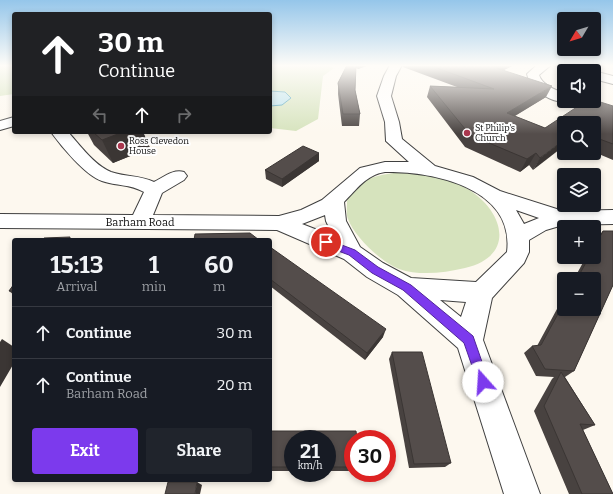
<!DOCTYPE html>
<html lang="en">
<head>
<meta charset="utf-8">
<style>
	:root { --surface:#171b24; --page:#20242c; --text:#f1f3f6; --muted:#9ea1a6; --line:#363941; --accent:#7c3aed }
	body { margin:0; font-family:Bitter,serif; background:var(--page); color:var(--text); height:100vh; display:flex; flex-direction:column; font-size:15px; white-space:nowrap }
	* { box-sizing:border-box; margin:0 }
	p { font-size:13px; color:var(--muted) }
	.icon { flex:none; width:22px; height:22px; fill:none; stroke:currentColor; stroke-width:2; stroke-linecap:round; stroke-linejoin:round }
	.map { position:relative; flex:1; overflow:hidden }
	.sheet { position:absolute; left:12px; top:238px; width:260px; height:244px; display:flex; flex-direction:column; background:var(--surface); border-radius:4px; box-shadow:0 2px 6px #0003 }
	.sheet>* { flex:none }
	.banner { position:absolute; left:12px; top:12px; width:260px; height:122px; border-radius:4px; box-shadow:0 2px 6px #0003; background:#202124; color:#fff; overflow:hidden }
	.needle { width:26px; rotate:232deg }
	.buttons { position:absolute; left:557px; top:12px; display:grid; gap:8px }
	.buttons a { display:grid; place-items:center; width:44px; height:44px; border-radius:4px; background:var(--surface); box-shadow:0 2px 6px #0003; font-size:20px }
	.speed { position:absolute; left:284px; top:430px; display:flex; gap:8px; font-size:20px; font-weight:700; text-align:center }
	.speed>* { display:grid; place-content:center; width:52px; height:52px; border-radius:50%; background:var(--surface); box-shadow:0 2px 6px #0003; line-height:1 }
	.speed small { font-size:10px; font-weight:400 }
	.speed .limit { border:6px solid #d22; background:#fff; color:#111 }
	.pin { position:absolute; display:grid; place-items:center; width:34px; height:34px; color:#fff; margin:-17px; border:2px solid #fff; border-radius:50%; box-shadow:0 1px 4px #0007 }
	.me { position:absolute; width:44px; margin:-22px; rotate:341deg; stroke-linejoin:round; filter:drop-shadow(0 0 3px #0008) }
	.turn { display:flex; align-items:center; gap:14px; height:84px; padding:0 20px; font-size:18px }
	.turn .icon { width:52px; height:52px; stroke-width:2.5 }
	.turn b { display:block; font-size:28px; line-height:34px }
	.lanes { display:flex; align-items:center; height:38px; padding:0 20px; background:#0003; justify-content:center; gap:20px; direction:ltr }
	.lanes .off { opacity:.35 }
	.eta { display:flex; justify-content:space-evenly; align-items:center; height:68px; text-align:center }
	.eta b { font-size:24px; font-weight:700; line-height:28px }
	.cta { display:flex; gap:8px; margin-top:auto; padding:8px 20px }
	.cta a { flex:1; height:46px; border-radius:4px; background:var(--accent); color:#fff; font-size:16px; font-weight:700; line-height:46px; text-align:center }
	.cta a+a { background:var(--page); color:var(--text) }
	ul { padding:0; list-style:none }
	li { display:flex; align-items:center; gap:12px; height:52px; padding:0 20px; border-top:1px solid var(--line) }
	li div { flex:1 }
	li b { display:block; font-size:15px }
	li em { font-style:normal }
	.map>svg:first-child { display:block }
	.green { fill:#d6e3bd }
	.water { fill:#bae2ee; stroke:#4aa0bb }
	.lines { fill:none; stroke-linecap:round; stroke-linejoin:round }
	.minor-casing { stroke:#404040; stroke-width:2 }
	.minor { fill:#fff; fill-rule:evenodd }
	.wall { fill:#484240 }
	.shaded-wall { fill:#3b3634 }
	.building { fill:#544d4b; stroke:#3b3634 }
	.route { fill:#7c3aed; stroke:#51269a }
	.poi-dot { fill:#aa374e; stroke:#fff; stroke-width:1.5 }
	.labels { text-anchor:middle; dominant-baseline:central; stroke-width:4; stroke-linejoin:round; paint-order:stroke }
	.far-poi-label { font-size:9px; fill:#0d0d0d; stroke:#fff; text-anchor:start }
	.street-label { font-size:11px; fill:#0d0d0d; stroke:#fff }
</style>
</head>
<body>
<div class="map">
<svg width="613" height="494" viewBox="0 0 613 494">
	<rect width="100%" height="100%" fill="#fdf8ef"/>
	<!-- green -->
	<g class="green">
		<path d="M0,65h14v29l-14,2z"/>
		<path d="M270,65h57l7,3 -11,8 -5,43 -22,12 -26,-3z"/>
		<path d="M402,172c23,3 44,4 64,16 38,22 51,68 -1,80 -22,5 -45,8 -66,1 -18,-7 -45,-33 -51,-50 -2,-5 -1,-11 -1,-15 0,-6 2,-13 7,-17 14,-11 31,-13 48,-15z"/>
	</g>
	<!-- water -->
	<path class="water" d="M270,91l15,1 6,6 -9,7 -12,1z"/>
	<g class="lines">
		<defs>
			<g id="minor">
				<path d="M390,65h12l-6,11 -5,20 8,26 3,17 33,27 38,11 27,14 63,20 50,-1v14l-50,1 -17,5 -17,10v12l-5,11 -32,35 -9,42 57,154h-36l-46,-146 -60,-53 -31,-18 -23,-18 -67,-29 -277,-2v-14l133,1 11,-23c-14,-8 -28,-6 -42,-11 -16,-5 -41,-35 -51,-49h17c12,13 26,33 43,40 14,5 29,3 43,10 10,-5 19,-13 30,-10l3,4 -3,4 -22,13 -9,22 126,1 22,-6 21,-10 38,-32 25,-6h24l-23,-21 -1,-19 -8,-26 7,-20zM385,172c48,-1 130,16 122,80l-31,30 -65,-4 -28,-15 -23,-16 -14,-26 -2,-19c13,-13 22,-27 41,-30zM516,210l23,8 -15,6zM325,215l1,6 7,15 -31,-12zM440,300l26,2 -5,15z"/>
				<path d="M537,65h14l-12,10c3,10 16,15 25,18v8h4c-15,4 -38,-12 -41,-27z"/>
				<path d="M555,65c10,0 26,-2 32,6 -10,0 -25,2 -32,-6z"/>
				<path d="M594,71l19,5v8l-19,-5z"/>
				<path d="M14,117v9l-14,4v-9z"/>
			</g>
		</defs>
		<!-- minor casing -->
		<use href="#minor" class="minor-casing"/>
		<!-- minor -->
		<use href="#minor" class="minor"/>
	</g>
	<!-- wall -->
	<g class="wall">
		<path d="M347,65h22l-11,4 -2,-1 -1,22 5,24 -1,12h-17l-4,-32v-11z"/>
		<path d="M403,65h111l-10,5 42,27 -31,19 30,12 68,-22v54l-19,-8v-29h-30l-31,47 -4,-5 -9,7 -55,-25 -38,-50 3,-11 27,1 -54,-20z"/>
		<path d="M581,65h19l-9,5z"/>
		<path d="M87,132h56l7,16 -37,15 -19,-18z"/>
		<path d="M319,153v8l-37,26 -16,-8 -1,-9z"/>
		<path d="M603,231h10v54l-39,86 -9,6 30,48 -12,5 30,64h-44l-35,-83 18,-32 2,-2 -18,-1 -12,-23 8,-7h5l27,-50v13h30v-30h-20l12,-22h8v-15l1,-2z"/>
		<path d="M270,247l113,90 -18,23 -95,-74z"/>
		<path d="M14,284v11l-5,-4z"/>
		<path d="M392,352l59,111 -6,4 -36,1 -20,-109z"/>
		<path d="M270,431l83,8v32h-26v-32h-34v32h-23z"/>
	</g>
	<!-- shaded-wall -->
	<g class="shaded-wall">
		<path d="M359,65h10l-11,4z"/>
		<path d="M497,65h17l-25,12 4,-10z"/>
		<path d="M594,65h6l-9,5z"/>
		<path d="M552,86l-6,11 -45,27 6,-11z"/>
		<path d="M123,132h20l7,16 -37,15 -11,-23z"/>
		<path d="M564,140v6l-31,24 7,-12z"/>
		<path d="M319,153v8l-37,26v-8z"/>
		<path d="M536,153l-7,12 -9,7 7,-13z"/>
		<path d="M70,237l2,3h-4z"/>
		<path d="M386,329l-3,8 -18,23 2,-7z"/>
		<path d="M2,339l12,8v5h-1l1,1v10l-14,24v-45z"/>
		<path d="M197,482l5,3 -2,9h-5z"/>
	</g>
	<!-- building -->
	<g class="building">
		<path d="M347,65h9l-1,25 5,24h-17l-5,-31z"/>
		<path d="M429,65h68l-4,2 59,19 -45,27 38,15 41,-27h8v-1l19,6v38l-19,-7v-14h-30v17l-24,18 -4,-5 -9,6 -57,-24 -40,-49 64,3z"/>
		<path d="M93,132h30l-21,8z"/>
		<path d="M303,146l16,7 -37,26 -17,-9z"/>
		<path d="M603,231h10v54l-39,86 -29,-2 -13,-23 9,-1 23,-42v6h30v-30h-17l12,-22h5v-9z"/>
		<path d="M250,233l9,7h-65l1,-6z"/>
		<path d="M70,237l-2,3h-25l1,-2z"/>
		<path d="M132,239l28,1h-28z"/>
		<path d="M270,247l116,82 -19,24 -97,-74z"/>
		<path d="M14,284v7h-5z"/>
		<path d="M392,352h30l29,111 -37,1z"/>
		<path d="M561,372l34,53 -15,-1 33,70h-31l-38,-88z"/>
		<path d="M270,431h86l1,8h-4v28h-26v-28h-34v28h-23z"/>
		<path d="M168,482h29l-2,12h-30z"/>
	</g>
	<!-- sky -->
	<linearGradient id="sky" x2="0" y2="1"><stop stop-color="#95c6ea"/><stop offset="0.49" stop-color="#fefcf8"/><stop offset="1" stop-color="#fefcf8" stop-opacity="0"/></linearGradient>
	<rect width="613" height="134" fill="url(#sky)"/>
	<!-- route -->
	<path class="route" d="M326,239l29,11 23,17 33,18 62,51 16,46 -1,4 -5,2 -4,-2 -15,-43 -61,-53 -31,-17 -23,-18 -27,-10v-5z"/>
	<!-- markers -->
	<g class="poi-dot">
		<circle cx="467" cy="133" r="4"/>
		<circle cx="121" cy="146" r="4"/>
	</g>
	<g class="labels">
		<!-- far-poi labels -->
		<g class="far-poi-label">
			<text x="475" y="128">St Philip's<tspan x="475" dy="10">Church</tspan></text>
			<text x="129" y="141">Ross Clevedon<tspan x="129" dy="10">House</tspan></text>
		</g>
		<!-- street labels -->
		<g class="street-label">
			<text x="140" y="222">Barham Road</text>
		</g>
	</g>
</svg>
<div class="buttons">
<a><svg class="needle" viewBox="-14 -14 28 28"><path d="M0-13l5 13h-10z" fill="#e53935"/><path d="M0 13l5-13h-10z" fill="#9ea1a6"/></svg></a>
<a><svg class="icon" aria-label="sound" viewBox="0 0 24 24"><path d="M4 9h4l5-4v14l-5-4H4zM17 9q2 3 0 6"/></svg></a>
<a><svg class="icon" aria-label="search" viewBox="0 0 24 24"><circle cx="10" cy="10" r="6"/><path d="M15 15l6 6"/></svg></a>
<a><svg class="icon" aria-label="layers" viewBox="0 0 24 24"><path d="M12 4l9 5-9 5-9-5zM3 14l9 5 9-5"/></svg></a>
<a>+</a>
<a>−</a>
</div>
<div class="speed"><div>21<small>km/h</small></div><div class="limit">30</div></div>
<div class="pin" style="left:326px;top:242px;background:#d93025"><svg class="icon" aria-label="arrive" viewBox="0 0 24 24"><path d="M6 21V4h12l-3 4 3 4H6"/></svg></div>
<svg class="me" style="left:483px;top:382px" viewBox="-20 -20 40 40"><circle r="19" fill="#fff"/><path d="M0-13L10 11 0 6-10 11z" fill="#7c3aed"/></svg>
<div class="banner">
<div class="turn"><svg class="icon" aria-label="ahead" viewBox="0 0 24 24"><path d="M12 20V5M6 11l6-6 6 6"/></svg><div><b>30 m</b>Continue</div></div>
<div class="lanes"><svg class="icon off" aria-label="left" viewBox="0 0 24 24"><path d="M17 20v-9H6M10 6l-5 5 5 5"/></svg><svg class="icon" aria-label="ahead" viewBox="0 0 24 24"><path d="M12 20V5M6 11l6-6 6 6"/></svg><svg class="icon off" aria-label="right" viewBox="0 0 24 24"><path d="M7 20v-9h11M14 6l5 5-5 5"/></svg></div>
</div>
<section class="sheet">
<div class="eta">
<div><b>15:13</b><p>Arrival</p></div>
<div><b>1</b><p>min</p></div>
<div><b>60</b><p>m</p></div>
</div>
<ul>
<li><svg class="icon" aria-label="ahead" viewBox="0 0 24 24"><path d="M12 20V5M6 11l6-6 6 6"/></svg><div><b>Continue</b></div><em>30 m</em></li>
<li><svg class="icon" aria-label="ahead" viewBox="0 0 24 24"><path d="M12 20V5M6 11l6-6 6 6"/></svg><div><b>Continue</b><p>Barham Road</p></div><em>20 m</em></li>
</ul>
<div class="cta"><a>Exit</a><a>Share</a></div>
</section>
</div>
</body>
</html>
